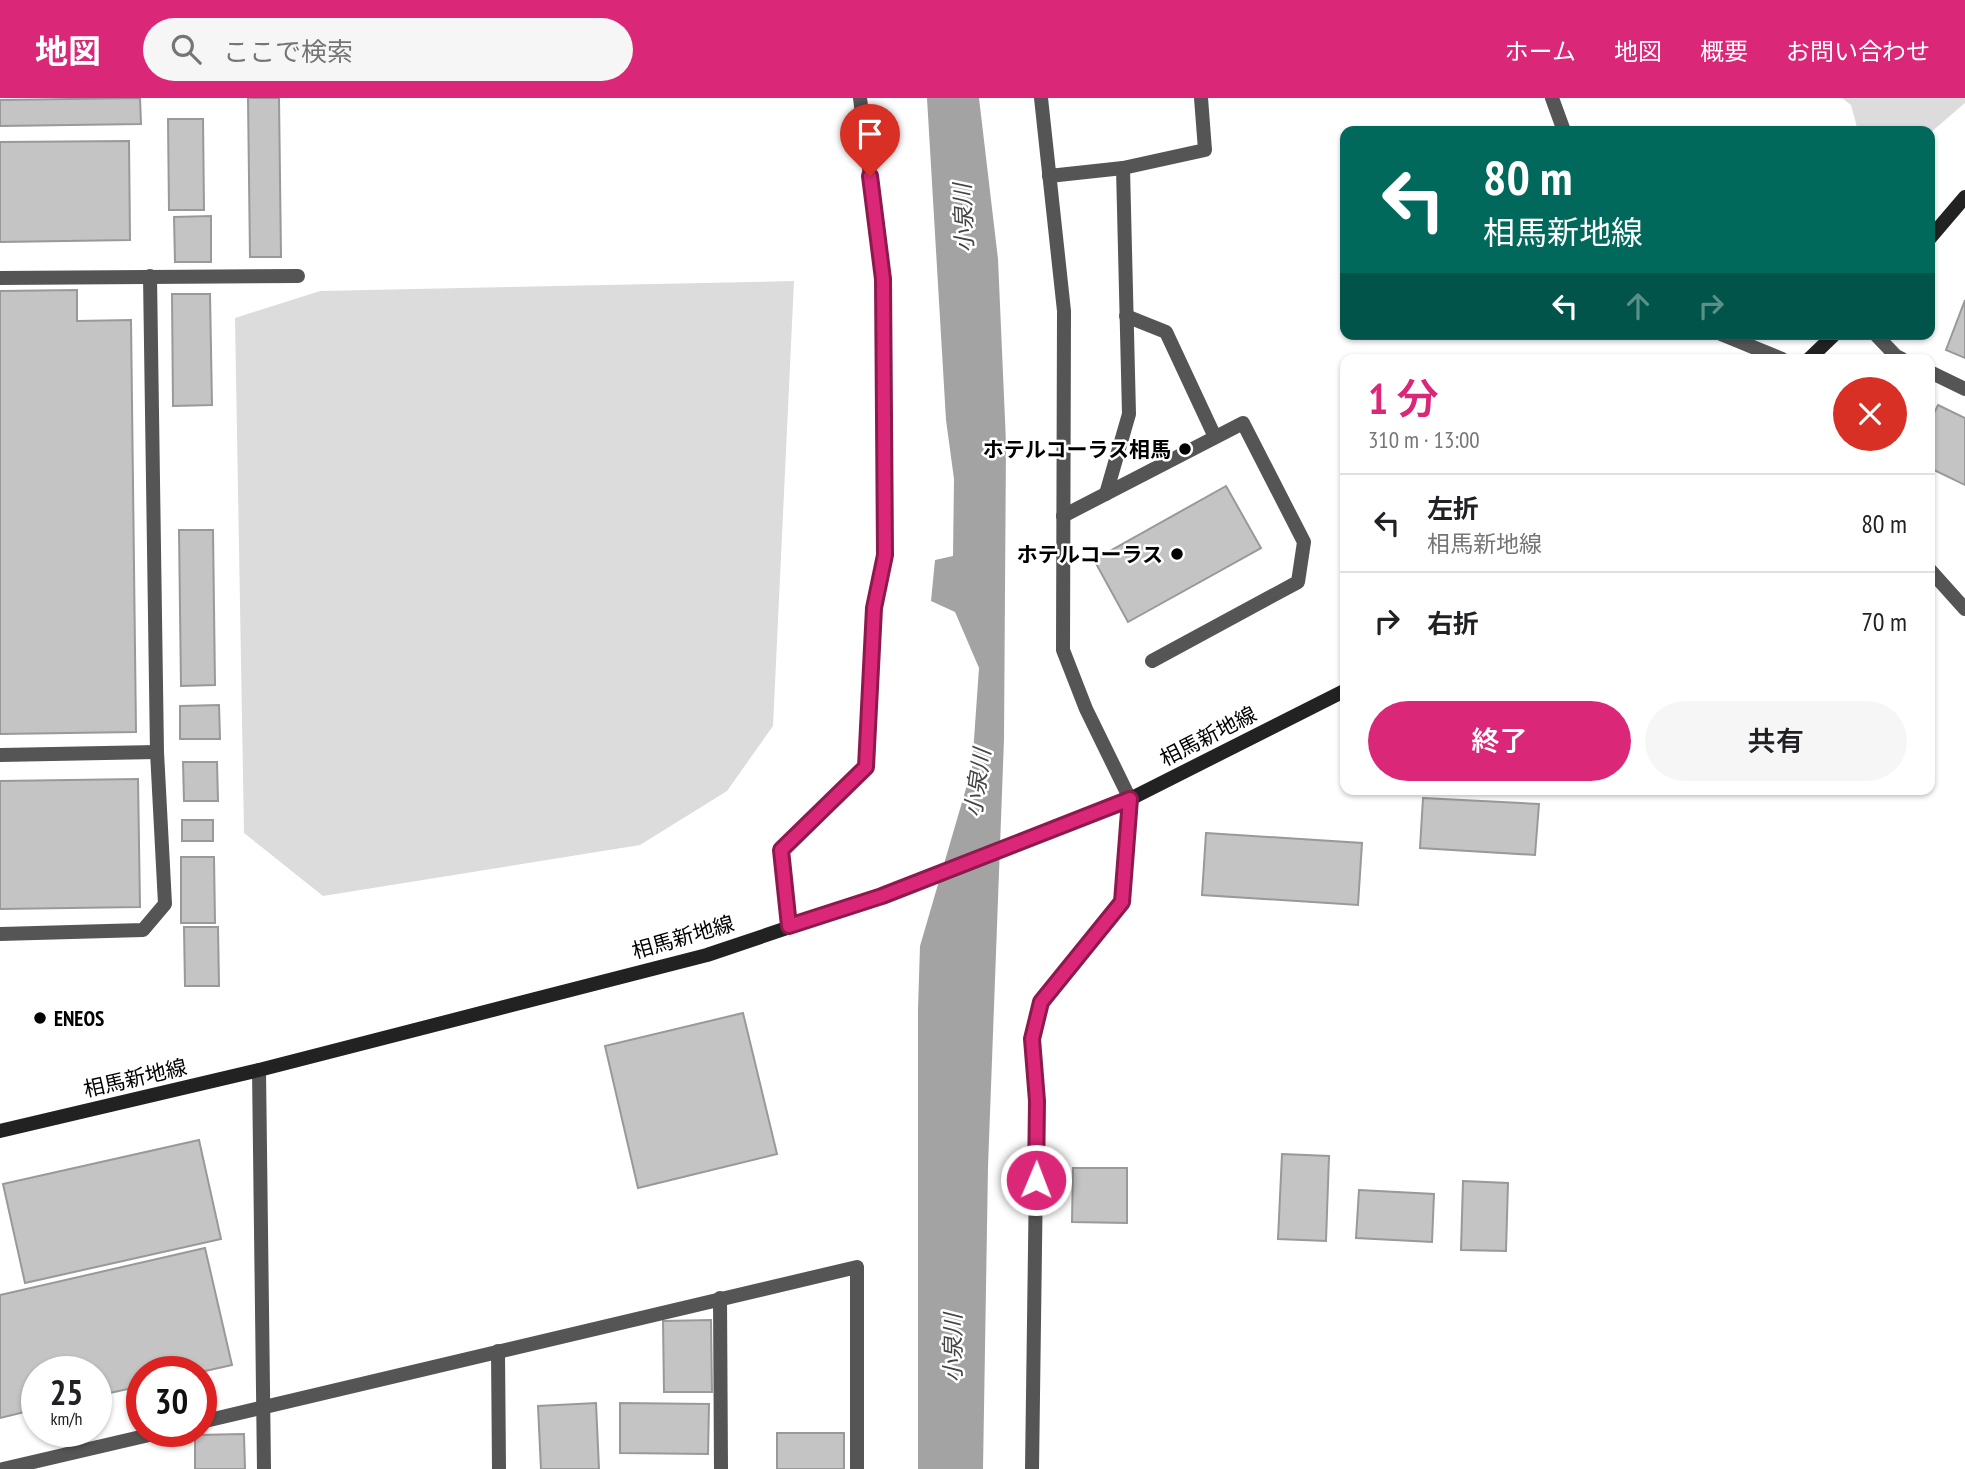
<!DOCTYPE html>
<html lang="ja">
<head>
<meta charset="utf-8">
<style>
	:root { --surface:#fff; --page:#f6f6f6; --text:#202124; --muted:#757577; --line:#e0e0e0; --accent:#db2777 }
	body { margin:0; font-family:"PT Sans Narrow","Noto Sans JP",sans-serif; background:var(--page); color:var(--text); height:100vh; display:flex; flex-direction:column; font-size:26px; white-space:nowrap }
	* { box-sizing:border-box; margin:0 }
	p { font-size:23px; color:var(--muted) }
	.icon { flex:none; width:38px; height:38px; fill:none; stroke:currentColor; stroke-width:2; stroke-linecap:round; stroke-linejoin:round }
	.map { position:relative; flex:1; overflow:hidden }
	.drawer { position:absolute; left:1340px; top:256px; width:595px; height:441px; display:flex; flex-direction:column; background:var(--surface); border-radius:14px; box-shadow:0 2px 5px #0004 }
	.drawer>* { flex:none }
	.banner { position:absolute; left:1340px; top:28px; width:595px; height:214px; border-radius:14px; box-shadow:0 2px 5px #0004; background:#00695c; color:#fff; overflow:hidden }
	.speed { position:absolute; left:21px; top:1258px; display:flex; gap:14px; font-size:35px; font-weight:700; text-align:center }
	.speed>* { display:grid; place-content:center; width:91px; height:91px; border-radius:50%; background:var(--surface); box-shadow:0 2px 5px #0004; line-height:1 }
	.speed small { font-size:18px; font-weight:400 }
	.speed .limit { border:10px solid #d22; background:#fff; color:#111 }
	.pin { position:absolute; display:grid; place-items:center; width:60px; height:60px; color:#fff; margin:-72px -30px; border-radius:50% 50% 50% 0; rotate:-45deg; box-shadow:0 0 7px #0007 }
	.pin .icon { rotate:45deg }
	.me { position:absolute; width:77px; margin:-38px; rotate:1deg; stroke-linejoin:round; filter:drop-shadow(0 0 5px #0008) }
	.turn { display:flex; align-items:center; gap:24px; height:147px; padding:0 28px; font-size:32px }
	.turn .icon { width:91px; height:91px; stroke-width:2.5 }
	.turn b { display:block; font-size:49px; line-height:60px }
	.lanes { display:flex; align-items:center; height:66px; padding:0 28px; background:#0003; justify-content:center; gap:35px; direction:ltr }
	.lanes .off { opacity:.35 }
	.round { display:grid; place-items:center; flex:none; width:74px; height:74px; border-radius:37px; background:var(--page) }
	.head { display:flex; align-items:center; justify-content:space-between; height:119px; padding:0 28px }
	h1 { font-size:42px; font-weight:600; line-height:52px; color:var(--accent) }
	.cta { display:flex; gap:14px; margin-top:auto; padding:14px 28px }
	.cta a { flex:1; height:80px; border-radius:42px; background:var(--accent); color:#fff; font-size:28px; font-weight:600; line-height:80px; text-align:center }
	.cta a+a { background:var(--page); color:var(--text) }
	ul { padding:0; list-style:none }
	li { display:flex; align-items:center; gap:21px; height:98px; padding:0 28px; border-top:2px solid var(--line) }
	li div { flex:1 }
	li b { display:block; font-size:26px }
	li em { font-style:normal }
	header { display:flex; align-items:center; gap:42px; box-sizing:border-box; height:98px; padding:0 35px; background:var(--accent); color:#fff }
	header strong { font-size:33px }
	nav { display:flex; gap:38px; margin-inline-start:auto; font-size:24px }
	.search { width:490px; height:63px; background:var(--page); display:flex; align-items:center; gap:18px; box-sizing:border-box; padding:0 24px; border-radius:38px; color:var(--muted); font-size:26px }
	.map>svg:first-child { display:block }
	.green { fill:#dcdcdc }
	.water { fill:#a3a3a3 }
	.building { fill:#c4c4c4; stroke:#999; stroke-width:2 }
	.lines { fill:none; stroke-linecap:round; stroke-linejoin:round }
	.lane { stroke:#555; stroke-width:14 }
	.street { stroke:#555; stroke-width:14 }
	.secondary { stroke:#222; stroke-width:14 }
	.route-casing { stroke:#8e194d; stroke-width:18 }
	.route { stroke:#db2777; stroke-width:12 }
	.poi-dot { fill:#000; stroke:#fff; stroke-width:2.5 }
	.labels { text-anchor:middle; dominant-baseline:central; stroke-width:5; stroke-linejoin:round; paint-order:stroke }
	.poi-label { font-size:21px; font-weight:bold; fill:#000; stroke:#fff; text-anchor:end }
	.street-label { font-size:21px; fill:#000; stroke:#fff }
	.water-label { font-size:23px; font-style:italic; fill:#444; stroke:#fff }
</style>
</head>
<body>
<header>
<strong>地図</strong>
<div class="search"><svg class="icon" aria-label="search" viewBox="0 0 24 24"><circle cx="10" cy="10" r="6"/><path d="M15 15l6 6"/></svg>ここで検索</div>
<nav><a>ホーム</a><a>地図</a><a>概要</a><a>お問い合わせ</a></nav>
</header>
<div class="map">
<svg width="1965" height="1371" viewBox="0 0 1965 1371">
	<rect width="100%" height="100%" fill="#fff"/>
	<!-- green -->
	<g class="green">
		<path d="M1842,0h123v5l-35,30v-2h-72l-7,-26z"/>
		<path d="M794,183l-21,445 -46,65 -87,54 -317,51 -79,-63 -9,-515 85,-27z"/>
	</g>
	<!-- water -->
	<path class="water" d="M927,0h52l19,161 8,184 -2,296 -16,428 -5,302h-65v-460l2,-63 52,-178 7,-100 -24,-56 -24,-11 4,-41 18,-4 1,-77 -8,-59z"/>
	<!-- building -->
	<g class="building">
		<path d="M140,0l1,26 -141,2v-26z"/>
		<path d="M248,0h31l2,159h-31z"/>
		<path d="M168,21h35l1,91h-35z"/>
		<path d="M129,43l1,99 -130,2v-100z"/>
		<path d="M211,118v46h-36l-1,-45z"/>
		<path d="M77,192v31l54,-1 5,412 -136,2v-443z"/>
		<path d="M172,196h38l2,111 -39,1z"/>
		<path d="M1965,202v58l-19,-8z"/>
		<path d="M1938,307l27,13v67l-35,-17v-47z"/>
		<path d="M1226,388l35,62 -133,74 -34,-62z"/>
		<path d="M179,432h34l2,155 -34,1z"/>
		<path d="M219,607l1,34h-40v-33z"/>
		<path d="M183,664h34l1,39h-34z"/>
		<path d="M138,681l2,128 -140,2v-128z"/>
		<path d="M1423,700l116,6 -4,51 -115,-7z"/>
		<rect x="182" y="722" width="31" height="21"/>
		<path d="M1206,735l156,10 -4,62 -156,-10z"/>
		<path d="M181,759h33l1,66h-34z"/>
		<path d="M184,829h34l1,59h-34z"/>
		<path d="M743,915l34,141 -139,34 -33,-142z"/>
		<path d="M199,1042l22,99 -196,44 -22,-99z"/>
		<path d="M1282,1056l47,2 -3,85 -48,-2z"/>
		<path d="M1073,1070h54v55l-55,-1z"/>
		<path d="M1463,1083l45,2 -2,68 -45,-1z"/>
		<path d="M1359,1092l75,4 -2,48 -76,-4z"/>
		<path d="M205,1150l27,117 -31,7h-59v14l-46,10v-24h-59v37l-37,9v-123z"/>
		<path d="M711,1222l1,72h-48l-1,-71z"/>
		<path d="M596,1305l3,66h-58l-3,-63z"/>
		<path d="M620,1305l89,1 -1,50 -88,-1z"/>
		<rect x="777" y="1335" width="67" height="36"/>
		<path d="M244,1336l1,35h-50v-34z"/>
	</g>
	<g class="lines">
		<!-- lane -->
		<g class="lane">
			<path d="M1049,78l74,-8 82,-18 -4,-52"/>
			<path d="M0,180l298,-2"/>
			<path d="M1126,218l40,16 49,105"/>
			<path d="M1106,396l23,-80 -6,-246"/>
			<path d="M1063,418l180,-93 61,119 -6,40 -146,79"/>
			<path d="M1930,472l35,39"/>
			<path d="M0,657l157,-3"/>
			<path d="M0,836l143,-4 22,-26 -8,-152 -7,-476"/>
		</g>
		<!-- street -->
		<g class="street">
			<path d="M1552,0l12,33"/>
			<path d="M1721,236l61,25"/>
			<path d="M1875,236l21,22 6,3"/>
			<path d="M1930,274l35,17"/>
			<path d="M789,828l-8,-76 85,-83 8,-159 11,-53 -2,-276 -23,-181"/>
			<path d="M259,972l5,399"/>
			<path d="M720,1200l1,171"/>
			<path d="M498,1253l1,118"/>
			<path d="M201,1324l656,-155v202"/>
			<path d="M3,1371l159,-37"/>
			<path d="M1032,1371l5,-368 -5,-62 10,-37 80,-99 8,-104 -44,-90 -23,-59 1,-339 -23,-213"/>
		</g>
		<!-- secondary -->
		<g class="secondary">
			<path d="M1930,140l35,-41"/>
			<path d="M1809,261l26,-25"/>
			<path d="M0,1033l259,-61 448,-115 175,-59 248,-97 216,-109"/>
		</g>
	</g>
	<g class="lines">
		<defs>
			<path id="route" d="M870,78l13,103 2,276 -11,53 -8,159 -85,83 8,76 93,-30 248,-97 -8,103 -81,100 -9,37 5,62 -1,79"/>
		</defs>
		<!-- route casing -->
		<use href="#route" class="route-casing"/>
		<!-- route -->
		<use href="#route" class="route"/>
	</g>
	<!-- markers -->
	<g class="poi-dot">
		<circle cx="1185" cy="351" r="7"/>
		<circle cx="1177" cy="456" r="7"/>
		<circle cx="40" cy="920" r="7"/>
	</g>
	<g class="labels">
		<!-- poi labels -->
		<g class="poi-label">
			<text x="1171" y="351">ホテルコーラス相馬</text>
			<text x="1163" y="456">ホテルコーラス</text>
			<text x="54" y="920" text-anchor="start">ENEOS</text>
		</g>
		<!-- street labels -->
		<g class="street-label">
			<text transform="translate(1208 638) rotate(-27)">相馬新地線</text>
			<text transform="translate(683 839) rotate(-16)">相馬新地線</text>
			<text transform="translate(135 980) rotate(-13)">相馬新地線</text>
		</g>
		<!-- water labels -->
		<g class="water-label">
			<text transform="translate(963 120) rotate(-92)">小泉川</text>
			<text transform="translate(977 685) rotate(-82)">小泉川</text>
			<text transform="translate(952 1250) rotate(-90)">小泉川</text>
		</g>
	</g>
</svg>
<div class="speed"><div>25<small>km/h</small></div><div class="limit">30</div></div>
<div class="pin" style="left:870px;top:78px;background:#d93025"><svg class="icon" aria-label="arrive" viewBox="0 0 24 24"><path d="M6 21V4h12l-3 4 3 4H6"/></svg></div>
<svg class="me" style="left:1036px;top:1082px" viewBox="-20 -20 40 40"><circle r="17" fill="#db2777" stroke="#fff" stroke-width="3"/><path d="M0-11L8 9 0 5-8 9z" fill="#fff"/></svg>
<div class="banner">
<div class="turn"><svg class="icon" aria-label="left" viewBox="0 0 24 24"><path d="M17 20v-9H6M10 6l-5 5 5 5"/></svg><div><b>80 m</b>相馬新地線</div></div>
<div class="lanes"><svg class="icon" aria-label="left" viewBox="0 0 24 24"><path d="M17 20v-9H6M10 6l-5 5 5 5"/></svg><svg class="icon off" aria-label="ahead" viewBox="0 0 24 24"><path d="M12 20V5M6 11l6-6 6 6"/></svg><svg class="icon off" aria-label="right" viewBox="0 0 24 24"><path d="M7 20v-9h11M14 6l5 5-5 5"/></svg></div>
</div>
<section class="drawer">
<div class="head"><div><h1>1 分</h1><p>310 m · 13:00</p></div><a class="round" style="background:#d93025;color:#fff"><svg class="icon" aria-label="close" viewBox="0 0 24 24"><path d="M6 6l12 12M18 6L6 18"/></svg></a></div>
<ul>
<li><svg class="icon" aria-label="left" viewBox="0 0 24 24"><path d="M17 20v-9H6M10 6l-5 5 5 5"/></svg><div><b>左折</b><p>相馬新地線</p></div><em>80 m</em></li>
<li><svg class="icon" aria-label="right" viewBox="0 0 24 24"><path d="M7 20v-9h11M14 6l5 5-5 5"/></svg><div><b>右折</b></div><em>70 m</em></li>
</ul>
<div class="cta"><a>終了</a><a>共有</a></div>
</section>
</div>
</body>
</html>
